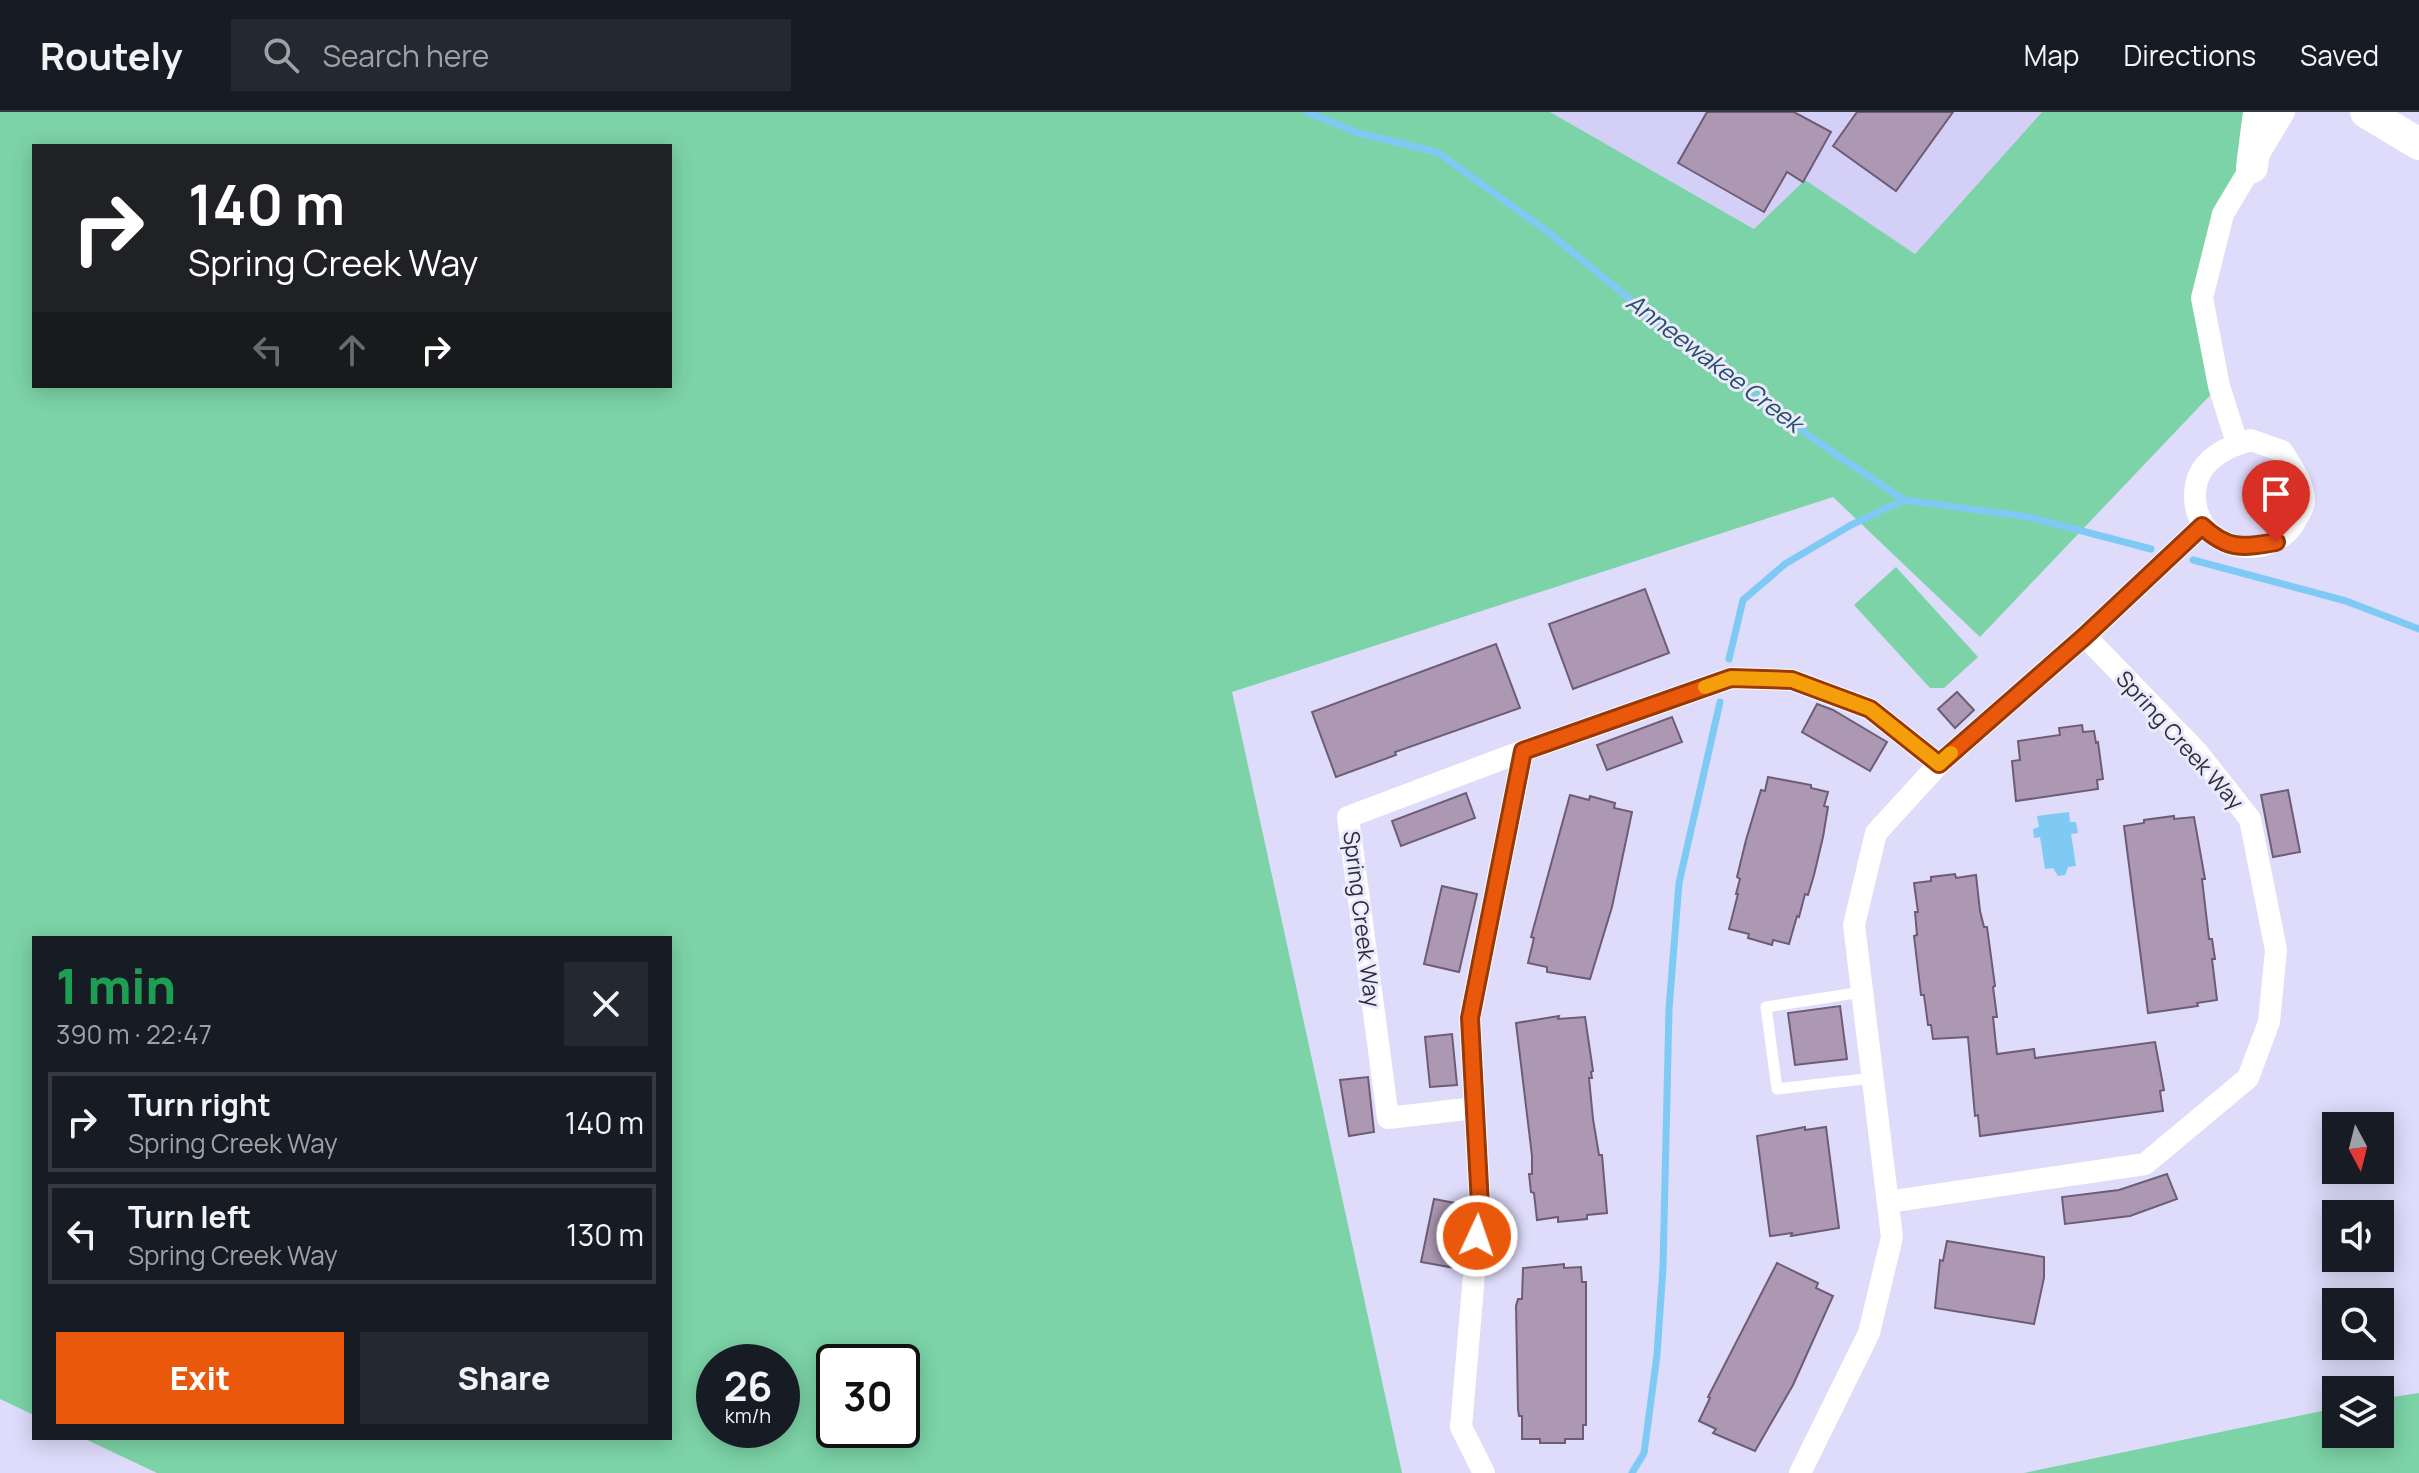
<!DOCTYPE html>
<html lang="en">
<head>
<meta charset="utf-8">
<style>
	:root { --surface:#171b24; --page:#242831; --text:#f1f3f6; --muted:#9ea1a6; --line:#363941; --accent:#ea580c }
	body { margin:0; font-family:Manrope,sans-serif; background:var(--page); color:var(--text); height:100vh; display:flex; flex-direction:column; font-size:30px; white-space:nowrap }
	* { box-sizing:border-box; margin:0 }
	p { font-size:26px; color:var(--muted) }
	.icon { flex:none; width:44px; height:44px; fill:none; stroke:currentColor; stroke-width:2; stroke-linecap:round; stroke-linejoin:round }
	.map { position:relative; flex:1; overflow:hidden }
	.drawer { position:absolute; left:32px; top:824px; width:640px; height:504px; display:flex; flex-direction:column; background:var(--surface); border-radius:0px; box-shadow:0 4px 20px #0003 }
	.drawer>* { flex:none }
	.guide { position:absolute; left:32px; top:32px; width:640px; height:244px; border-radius:0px; box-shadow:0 4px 20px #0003; background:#202124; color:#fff; overflow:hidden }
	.needle { width:52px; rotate:173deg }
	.tools { position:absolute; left:2322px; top:1000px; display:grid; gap:16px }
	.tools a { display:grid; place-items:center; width:72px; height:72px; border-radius:0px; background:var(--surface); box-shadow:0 4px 20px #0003; font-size:40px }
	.speed { position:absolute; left:696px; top:1232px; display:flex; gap:16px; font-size:40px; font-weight:700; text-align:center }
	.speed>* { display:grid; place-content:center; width:104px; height:104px; border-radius:50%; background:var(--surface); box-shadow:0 4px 20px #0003; line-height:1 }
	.speed small { font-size:20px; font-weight:400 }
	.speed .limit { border:4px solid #111; border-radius:12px; background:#fff; color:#111 }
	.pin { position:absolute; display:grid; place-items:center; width:68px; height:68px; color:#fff; margin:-82px -34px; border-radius:50% 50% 50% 0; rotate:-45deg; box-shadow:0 0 8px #0007 }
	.pin .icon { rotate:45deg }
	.me { position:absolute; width:88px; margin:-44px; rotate:3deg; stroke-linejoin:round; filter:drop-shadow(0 0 6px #0008) }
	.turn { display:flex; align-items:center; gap:28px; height:168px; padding:0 24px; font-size:36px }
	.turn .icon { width:104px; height:104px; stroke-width:2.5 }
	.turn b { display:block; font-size:56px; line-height:68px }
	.lanes { display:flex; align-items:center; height:76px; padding:0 24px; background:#0003; justify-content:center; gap:40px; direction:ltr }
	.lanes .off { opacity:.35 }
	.round { display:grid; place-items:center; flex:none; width:84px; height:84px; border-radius:0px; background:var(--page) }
	.head { display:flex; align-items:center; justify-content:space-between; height:136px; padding:0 24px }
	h1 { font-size:48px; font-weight:800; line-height:60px; color:#1e9e55 }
	.button { display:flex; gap:16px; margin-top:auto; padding:16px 24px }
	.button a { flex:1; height:92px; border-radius:0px; background:var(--accent); color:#fff; font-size:32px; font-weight:800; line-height:92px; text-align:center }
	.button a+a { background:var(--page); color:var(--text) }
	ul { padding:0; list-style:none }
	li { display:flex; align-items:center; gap:24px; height:100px; margin:0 16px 12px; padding:0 8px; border:4px solid var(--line); border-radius:0px }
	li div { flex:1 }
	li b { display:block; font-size:30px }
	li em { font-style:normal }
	header { display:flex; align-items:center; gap:48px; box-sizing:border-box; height:112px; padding:0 40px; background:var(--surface); border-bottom:2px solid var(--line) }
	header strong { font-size:38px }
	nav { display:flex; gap:44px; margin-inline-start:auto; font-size:28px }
	.search { width:560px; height:72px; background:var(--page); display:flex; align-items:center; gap:20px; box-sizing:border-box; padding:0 28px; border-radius:0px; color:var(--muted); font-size:30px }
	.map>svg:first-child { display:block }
	.built { fill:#d4cff7 }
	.green { fill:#7cd3a7; fill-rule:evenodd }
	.water { fill:#7fcaf5 }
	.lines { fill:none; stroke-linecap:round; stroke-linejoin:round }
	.stream { stroke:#7fcaf5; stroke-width:7 }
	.building { fill:#ac98b3; stroke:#6e5c74; stroke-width:2 }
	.service { stroke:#fff; stroke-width:11 }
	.minor { stroke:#fff; stroke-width:22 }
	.secondary { stroke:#fff; stroke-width:32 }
	.route-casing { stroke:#983908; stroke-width:20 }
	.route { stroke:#ea580c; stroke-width:14 }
	.slow { stroke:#f59e0b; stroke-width:14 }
	.labels { text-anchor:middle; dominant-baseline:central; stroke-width:6; stroke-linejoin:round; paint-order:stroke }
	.street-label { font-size:22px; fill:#2e2d39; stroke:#ebeafd }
	.water-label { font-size:24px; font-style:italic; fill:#265066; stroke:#ebeafd }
</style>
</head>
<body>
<header>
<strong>Routely</strong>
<div class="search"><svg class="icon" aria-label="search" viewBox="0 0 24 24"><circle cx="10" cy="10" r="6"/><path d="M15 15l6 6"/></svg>Search here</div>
<nav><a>Map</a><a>Directions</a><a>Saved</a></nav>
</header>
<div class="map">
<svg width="2419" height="1361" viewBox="0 0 2419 1361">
	<rect width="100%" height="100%" fill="#dedbfb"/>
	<!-- built -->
	<path class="built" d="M1550,0h492l-127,142 -110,-73 -50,48z"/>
	<!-- green -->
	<g class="green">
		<path d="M0,0h1550l204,117 51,-49 110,74 127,-142h217l-57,186 17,88 -239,251 -147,-140 -601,195 170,781h-1245l-74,-35h587v-500h-636v477l-34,-16zM34,34h636v240h-636zM714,1250h68v68h-68zM834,1250h68v68h-68z"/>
		<path d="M1896,455l82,90 -34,31h-14l-76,-83z"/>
		<path d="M2419,1281v80h-395l312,-65v26h44v-35z"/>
	</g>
	<!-- water -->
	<path class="water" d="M2069,700l1,10h6l2,11 -7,1 5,32 -8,1 -3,8 -7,1 -5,-8 -8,1 -5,-32 -6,1 -1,-9 6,-2 -2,-11z"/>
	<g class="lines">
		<!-- stream -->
		<g class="stream">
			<path d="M1307,0l51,21 79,19 111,80 140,115 130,95 86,58 125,17 122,32"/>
			<path d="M2193,448l153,41 73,28"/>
			<path d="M1729,547l14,-59 42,-36 66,-39 53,-25"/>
			<path d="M1632,1361l12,-20 13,-98 6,-88 6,-258 10,-126 41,-181"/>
		</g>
	</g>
	<!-- building -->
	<g class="building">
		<path d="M1707,0h87l37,20 -28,50 -16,-10 -23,40 -86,-49z"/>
		<path d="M1857,0h96l-57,79 -63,-45z"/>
		<path d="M1645,477l24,64 -96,36 -24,-65z"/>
		<path d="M1496,532l24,64 -125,44 1,3 -60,22 -24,-65z"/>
		<path d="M1957,580l17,18 -19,18 -17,-19z"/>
		<path d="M1817,592l16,6 54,32 -17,29 -68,-39z"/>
		<path d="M1672,605l10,25 -75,28 -10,-25z"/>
		<path d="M2082,613l1,7 11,-1 2,12 2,-1 5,37 -6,1 1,9 -82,12 -4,-40 8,-1 -2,-19 42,-6 -1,-7z"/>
		<path d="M1768,665l43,8v3l17,4 -4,14 4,1 -5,30 -9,38 -6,20 -3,-1 -6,23 -2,-1 -8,28 -16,-4 -1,5 -24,-7 1,-4 -20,-5 9,-35h-2l4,-15 -3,-2 9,-37 15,-50 4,1z"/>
		<path d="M2288,678l12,62 -27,5 -12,-62z"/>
		<path d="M1466,681l9,25 -74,28 -9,-25z"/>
		<path d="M1570,683l19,5 1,-4 25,7 -1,5 18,4 -20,95 -22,72 -43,-7v-5l-19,-4 6,-25 -3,-1z"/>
		<path d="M2174,704v3l20,-2 11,62h-3l7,60h3l3,20h-3l5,41 -20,3 1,3 -50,7 -24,-187 20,-3v-3z"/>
		<path d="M1955,762l1,4 20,-3 4,36 4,16h3l8,59 -2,1 4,30h-4l4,37 37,-5 1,9 120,-16 9,48 -4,1 3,20 -183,25 -2,-21 -3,1 -7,-79 -35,2 -2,-14h-3l-4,-30h-3l-7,-59 3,-1 -2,-23h3l-4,-29 17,-2v-4z"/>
		<path d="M1442,774l35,8 -18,78 -35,-8z"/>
		<path d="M1840,894l7,53 -52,6 -7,-52z"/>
		<path d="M1559,904l-1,3 27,-2 8,54 -2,1 1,6h-3l4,41 6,36h3l5,58 -20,2v4l-29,3v-5l-21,3 -3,-27 -3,-1 -2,-18h3v-18l-16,-133z"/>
		<path d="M1452,922l5,51 -27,2 -5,-50z"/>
		<path d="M1368,965l6,55 -25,4 -9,-56z"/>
		<path d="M1805,1015v3l21,-3 13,101 -48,8 1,-3 -22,3 -13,-100z"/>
		<path d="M2167,1062l10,25 -47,17 -65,8 -3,-27 57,-7z"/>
		<path d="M1434,1087l32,6 -11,63 -34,-6z"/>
		<path d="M1947,1129l97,16v21l-10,46 -99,-16 5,-48 3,1z"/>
		<path d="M1777,1151l41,20 -2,5 17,8 -40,89 -38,66 -42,-18 3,-4 -17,-8 11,-23 -2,-1z"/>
		<path d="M1564,1152v4l17,-1 1,15h4v143h-3v14h-18v4h-25v-4h-18v-23h-3l-1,-7 -2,-103 2,-7h4l1,-31z"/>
	</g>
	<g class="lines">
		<!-- service -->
		<path class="service" d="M1862,880l-96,15 11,82 96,-11"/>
		<!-- minor -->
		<g class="minor">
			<path d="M2251,328l31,11c9,15 22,32 22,50 0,6 -4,12 -7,17 -24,50 -112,33 -101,-33 5,-26 32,-39 55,-45z"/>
			<path d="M2237,331l-18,-57 -17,-88 21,-84 61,-102"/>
			<path d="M1475,996l-87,10 -40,-301 175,-66"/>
			<path d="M1888,1090l257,-38 103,-86 21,-56 7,-72 -26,-131 -52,-66 -113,-117"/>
			<path d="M1484,1361l-23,-46 19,-222 -10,-187 53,-267 208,-73 61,2 78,29 69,55"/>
			<path d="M1800,1361l69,-140 23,-96 -38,-312 22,-92 63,-69 146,-128 117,-110"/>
		</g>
		<!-- secondary -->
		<g class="secondary">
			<path d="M2366,0l53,32"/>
			<path d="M2252,55l7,-55"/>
		</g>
	</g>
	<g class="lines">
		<defs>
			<path id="route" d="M1477,1124l3,-31 -10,-187 53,-267 208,-73 61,2 78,29 69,55 146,-128 117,-110c25,24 41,22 74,16"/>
		</defs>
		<!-- route casing -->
		<use href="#route" class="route-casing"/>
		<!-- route -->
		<use href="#route" class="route"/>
		<!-- slow -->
		<path class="slow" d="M1705,575l26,-9 61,2 78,29 69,55 12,-11"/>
	</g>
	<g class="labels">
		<!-- street labels -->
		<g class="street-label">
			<text transform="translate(2180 628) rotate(48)">Spring Creek Way</text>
			<text transform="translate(1362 807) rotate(83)">Spring Creek Way</text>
		</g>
		<!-- water labels -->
		<g class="water-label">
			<text transform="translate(1715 250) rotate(37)">Anneewakee Creek</text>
		</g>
	</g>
</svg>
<div class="tools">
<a><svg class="needle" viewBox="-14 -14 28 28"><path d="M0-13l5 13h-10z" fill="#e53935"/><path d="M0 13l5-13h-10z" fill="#9ea1a6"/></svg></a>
<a><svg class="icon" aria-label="sound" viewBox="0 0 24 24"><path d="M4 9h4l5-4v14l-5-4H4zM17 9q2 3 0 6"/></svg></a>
<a><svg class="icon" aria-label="search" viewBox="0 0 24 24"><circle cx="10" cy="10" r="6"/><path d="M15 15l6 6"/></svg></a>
<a><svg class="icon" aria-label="layers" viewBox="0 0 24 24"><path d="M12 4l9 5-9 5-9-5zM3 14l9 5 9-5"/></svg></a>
</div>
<div class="speed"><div>26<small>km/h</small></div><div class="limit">30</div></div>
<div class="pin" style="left:2276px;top:430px;background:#d93025"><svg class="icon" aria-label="arrive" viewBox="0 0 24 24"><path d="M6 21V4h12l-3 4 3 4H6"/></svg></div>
<svg class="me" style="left:1477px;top:1124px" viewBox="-20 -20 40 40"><circle r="17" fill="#ea580c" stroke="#fff" stroke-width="3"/><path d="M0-11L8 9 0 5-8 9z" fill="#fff"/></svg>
<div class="guide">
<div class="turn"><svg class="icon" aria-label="right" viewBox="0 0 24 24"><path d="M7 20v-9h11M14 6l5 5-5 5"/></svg><div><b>140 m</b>Spring Creek Way</div></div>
<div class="lanes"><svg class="icon off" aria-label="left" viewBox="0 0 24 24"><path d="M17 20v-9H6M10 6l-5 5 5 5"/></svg><svg class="icon off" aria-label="ahead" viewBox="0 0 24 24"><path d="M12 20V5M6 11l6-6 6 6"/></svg><svg class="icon" aria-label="right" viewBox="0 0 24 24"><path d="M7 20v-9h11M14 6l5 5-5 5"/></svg></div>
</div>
<section class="drawer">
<div class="head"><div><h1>1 min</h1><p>390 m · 22:47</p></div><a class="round"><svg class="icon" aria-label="close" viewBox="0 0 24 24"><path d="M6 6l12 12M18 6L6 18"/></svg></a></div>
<ul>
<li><svg class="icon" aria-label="right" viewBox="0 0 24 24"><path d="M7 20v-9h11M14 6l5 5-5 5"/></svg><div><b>Turn right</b><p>Spring Creek Way</p></div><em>140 m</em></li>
<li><svg class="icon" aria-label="left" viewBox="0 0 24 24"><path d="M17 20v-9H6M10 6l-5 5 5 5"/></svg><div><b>Turn left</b><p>Spring Creek Way</p></div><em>130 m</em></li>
</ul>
<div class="button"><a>Exit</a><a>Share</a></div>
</section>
</div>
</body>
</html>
